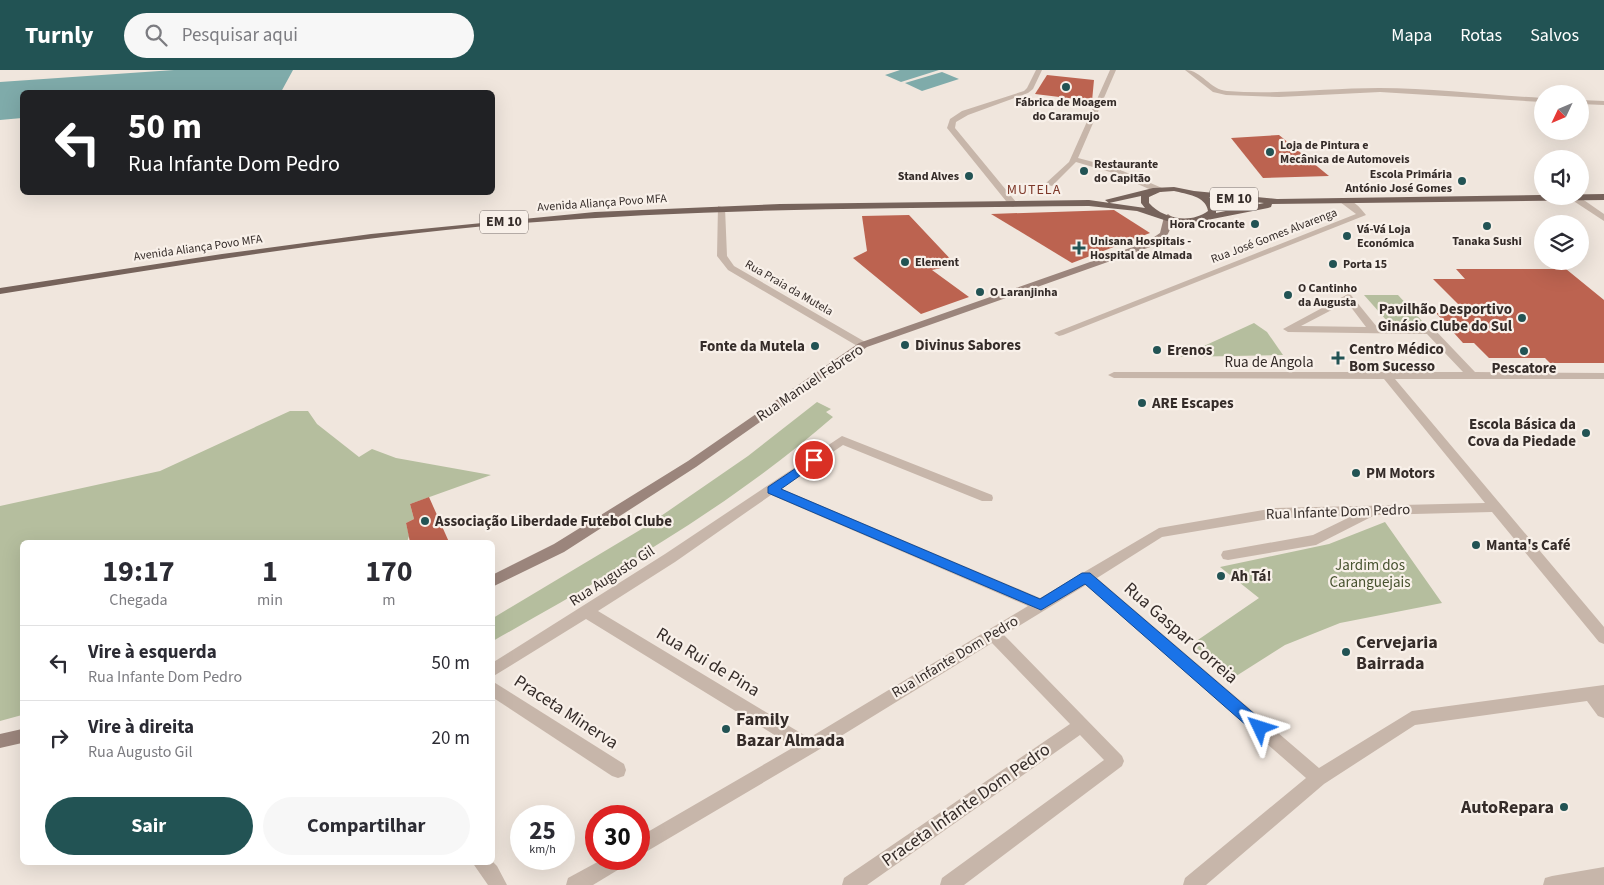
<!DOCTYPE html>
<html lang="pt">
<head>
<meta charset="utf-8">
<style>
	:root { --surface:#fff; --page:#f7f7f7; --text:#2b2b33; --muted:#7c7c81; --line:#e1e1e2; --accent:#225354 }
	body { margin:0; font-family:"Source Sans 3",sans-serif; background:var(--page); color:var(--text); height:100vh; display:flex; flex-direction:column; font-size:19px; white-space:nowrap }
	* { box-sizing:border-box; margin:0 }
	p { font-size:16px; color:var(--muted) }
	.icon { flex:none; width:28px; height:28px; fill:none; stroke:currentColor; stroke-width:2; stroke-linecap:round; stroke-linejoin:round }
	.map { position:relative; flex:1; overflow:hidden }
	.panel { position:absolute; left:20px; top:470px; width:475px; height:325px; display:flex; flex-direction:column; background:var(--surface); border-radius:8px; box-shadow:0 5px 20px #0002 }
	.panel>* { flex:none }
	.hud { position:absolute; left:20px; top:20px; width:475px; height:105px; border-radius:8px; box-shadow:0 5px 20px #0002; background:#202124; color:#fff; overflow:hidden }
	.needle { width:32px; rotate:226deg }
	.buttons { position:absolute; left:1534px; top:15px; display:grid; gap:10px }
	.buttons a { display:grid; place-items:center; width:55px; height:55px; border-radius:50%; background:var(--surface); box-shadow:0 5px 20px #0002; font-size:25px }
	.speed { position:absolute; left:510px; top:735px; display:flex; gap:10px; font-size:25px; font-weight:700; text-align:center }
	.speed>* { display:grid; place-content:center; width:65px; height:65px; border-radius:50%; background:var(--surface); box-shadow:0 5px 20px #0002; line-height:1 }
	.speed small { font-size:12px; font-weight:400 }
	.speed .limit { border:8px solid #d22; background:#fff; color:#111 }
	.pin { position:absolute; display:grid; place-items:center; width:42px; height:42px; color:#fff; margin:-21px; border:2px solid #fff; border-radius:50%; box-shadow:0 1px 5px #0007 }
	.me { position:absolute; width:55px; margin:-28px; rotate:311deg; stroke-linejoin:round; filter:drop-shadow(0 0 4px #0008) }
	.turn { display:flex; align-items:center; gap:18px; height:105px; padding:0 25px; font-size:22px }
	.turn .icon { width:65px; height:65px; stroke-width:2.5 }
	.turn b { display:block; font-size:35px; line-height:42px }
	.eta { display:flex; justify-content:space-evenly; align-items:center; height:85px; text-align:center }
	.eta b { font-size:30px; font-weight:700; line-height:35px }
	.action { display:flex; gap:10px; margin-top:auto; padding:10px 25px }
	.action a { flex:1; height:58px; border-radius:30px; background:var(--accent); color:#fff; font-size:20px; font-weight:700; line-height:58px; text-align:center }
	.action a+a { background:var(--page); color:var(--text) }
	ul { padding:0; list-style:none }
	li { display:flex; align-items:center; gap:15px; height:75px; padding:0 25px; border-top:1px solid var(--line) }
	li div { flex:1 }
	li b { display:block; font-size:19px }
	li em { font-style:normal }
	header { display:flex; align-items:center; gap:30px; box-sizing:border-box; height:70px; padding:0 25px; background:var(--accent); color:#fff }
	header strong { font-size:24px }
	nav { display:flex; gap:28px; margin-inline-start:auto; font-size:18px }
	.search { width:350px; height:45px; background:var(--page); display:flex; align-items:center; gap:12px; box-sizing:border-box; padding:0 18px; border-radius:28px; color:var(--muted); font-size:19px }
	.map>svg:first-child { display:block }
	.green { fill:#b5be9e }
	.water { fill:#7fabaa }
	.building { fill:#bc6350 }
	.lines { fill:none; stroke-linecap:round; stroke-linejoin:round }
	.street { fill:#c7b6aa; fill-rule:evenodd }
	.secondary { fill:#9b857c; fill-rule:evenodd }
	.primary { fill:#76635b; fill-rule:evenodd }
	.route { fill:#1a73e8; stroke:#114b97 }
	.poi-dot { fill:#225354; stroke:#f8f0e9; stroke-width:2 }
	.labels { text-anchor:middle; dominant-baseline:central; stroke-width:4.5; stroke-linejoin:round; paint-order:stroke }
	.far-poi-label { font-size:12px; font-weight:bold; fill:#352c29; stroke:#f8f0e9; text-anchor:start }
	.far-street-label { font-size:12px; fill:#352c29; stroke:#f8f0e9 }
	.far-neighbourhood-label { font-size:14px; letter-spacing:1px; fill:#7e3829; stroke:#f8f0e9 }
	.shield { fill:#f8f0e9; stroke:#706763; stroke-width:1 }
	.shield-label { font-size:14px; font-weight:bold; fill:#352c29 }
	.poi-label { font-size:15px; font-weight:bold; fill:#352c29; stroke:#f8f0e9; text-anchor:start }
	.street-label { font-size:15px; fill:#352c29; stroke:#f8f0e9 }
	.park-label { font-size:15px; fill:#47522f; stroke:#f8f0e9 }
	.near-street-label { font-size:18px; fill:#352c29; stroke:#f8f0e9 }
	.near-poi-label { font-size:18px; font-weight:bold; fill:#352c29; stroke:#f8f0e9; text-anchor:start }
</style>
</head>
<body>
<header>
<strong>Turnly</strong>
<div class="search"><svg class="icon" aria-label="search" viewBox="0 0 24 24"><circle cx="10" cy="10" r="6"/><path d="M15 15l6 6"/></svg>Pesquisar aqui</div>
<nav><a>Mapa</a><a>Rotas</a><a>Salvos</a></nav>
</header>
<div class="map">
<svg width="1604" height="815" viewBox="0 0 1604 815">
	<rect width="100%" height="100%" fill="#f0e6dd"/>
	<!-- green -->
	<g class="green">
		<path d="M1364,225h34l25,27h-35z"/>
		<path d="M1254,253l13,9 16,23 -103,2z"/>
		<path d="M817,332l14,7 -5,3 7,5c-103,90 -222,157 -340,224v-23l152,-91 103,-71z"/>
		<path d="M290,341h18l9,13 42,33 13,-8 24,9 95,17 -81,29 4,15 -8,4 3,13 -2,6h-385v173l-22,6v-215l160,-35z"/>
		<path d="M1385,452l57,81 -102,20 -55,22 -52,33 -41,-34 67,-46 -39,-31 109,-23z"/>
	</g>
	<!-- water -->
	<g class="water">
		<path d="M174,0h119l-12,22h-259v26l-22,2v-38z"/>
		<path d="M900,0h39l-38,12 -16,-7z"/>
		<path d="M942,2l17,7 -37,12 -17,-8z"/>
	</g>
	<!-- building -->
	<g class="building">
		<path d="M1047,5l47,5 -2,21 -57,-7z"/>
		<path d="M1279,65l50,41 -66,2 -32,-40z"/>
		<path d="M1114,140l36,23 -78,30 -81,-49z"/>
		<path d="M909,145l47,50 -24,5 37,27 -48,17 -68,-56 14,-7 -5,-35z"/>
		<path d="M1456,199h110l38,31v63h-54l-5,-5h-56l-15,-15h-11l-27,-30 30,-1 -33,-33h32z"/>
		<path d="M429,427l20,45h-39l-4,-19 8,-4 -4,-15z"/>
	</g>
	<g class="lines">
		<!-- street -->
		<g class="street">
			<path d="M1036,0h6l-9,19 -5,4 -60,22 -12,7 -1,6 61,74 1,2 -4,3 -3,-1 -63,-78 3,-9 12,-8 62,-20 3,-3z"/>
			<path d="M1110,0h6l-38,88 38,10 46,20v4h-6l-46,-20 -34,-10 -24,24 -7,-2 24,-22z"/>
			<path d="M1185,0c17,0 25,20 42,21 51,4 101,-3 152,-3 53,0 110,7 163,10v4l-162,-10 -101,5 -53,-2 -13,-3z"/>
			<path d="M1580,30l24,1v4l-24,-1z"/>
			<path d="M1572,126h6l26,18v7l-32,-21z"/>
			<path d="M1340,128c11,-1 20,9 26,17l-303,120 -4,1 -5,-3 302,-119 -16,-12z"/>
			<path d="M718,136l7,2 2,48 7,10 133,77v4h-8l-131,-77 -11,-14z"/>
			<path d="M1348,224l3,1 26,32 57,2 41,43 129,1v6h-209l209,248v17l-5,-2 -107,-130 -117,3 -59,30 -88,15 -5,-1 -2,-4 2,-4 90,-16 39,-19 -77,2 -113,19 -65,41 222,190 93,-57 192,-26v33l-6,-2 -11,-15 -172,24 -91,59 -118,101h-23l2,-7 121,-100 -220,-193 -82,50 118,121 2,5 -2,5 -158,119h-24l2,-7 162,-118 -24,-25 -213,150h-25l2,-7 226,-154 -78,-81 -177,109 -176,104v-19l155,-90 -208,-128 -94,58v-14l173,-109 177,-118 150,59 1,3 -1,3h-10l-139,-56 -63,43 260,110 119,-70 116,-20 210,-5 -101,-124 -270,-1 -6,-3 6,-3h349l-36,-38 -139,-2 -5,-3zM1347,232l19,25 -65,-1zM771,425l257,111 -219,132 -211,-127 77,-49z"/>
			<path d="M492,611l132,83 2,6 -2,6 -6,2 -6,-2 -120,-79z"/>
			<path d="M603,789h26l-3,6 -33,20h-27l2,-7z"/>
			<path d="M492,791l5,5 10,19h-19l-16,-23h20z"/>
			<path d="M1604,797v18h-61l2,-7 7,-2z"/>
		</g>
		<!-- secondary -->
		<g class="secondary">
			<path d="M1168,144l4,3c-1,15 -5,23 -19,29l-286,101 -171,120 -132,85 -72,35v-12l62,-31 134,-83 171,-118 288,-101 13,-9 4,-16z"/>
			<path d="M22,659v14l-22,5v-14z"/>
		</g>
		<!-- primary -->
		<path class="primary" d="M1174,117l20,4 83,8 327,-5v6l-332,4 -1,3 -3,1 -81,16 -20,-3 -30,-10 -48,-5c-189,2 -378,2 -566,17 -175,14 -349,43 -523,71v-6l222,-34 149,-20 224,-22 185,-8 309,-4 56,8 -4,-5v-7l-32,7 -4,-3 48,-12zM1174,121c12,3 32,5 34,20 -17,13 -45,8 -59,-8v-6l11,-5zM1209,127l55,6 -48,10v-7z"/>
	</g>
	<!-- route -->
	<path class="route" d="M814,386l5,4 -1,3 -37,26 259,110 42,-26h8l175,150 2,5 -2,5 -5,2 -5,-2 -170,-149 -44,26 -273,-117v-6z"/>
	<!-- markers -->
	<g class="poi-dot">
		<circle cx="1066" cy="17" r="5"/>
		<circle cx="1270" cy="82" r="5"/>
		<circle cx="1084" cy="101" r="5"/>
		<circle cx="969" cy="106" r="5"/>
		<circle cx="1462" cy="111" r="5"/>
		<circle cx="1255" cy="154" r="5"/>
		<circle cx="1487" cy="156" r="5"/>
		<circle cx="1347" cy="166" r="5"/>
		<path d="M1076.5 170.5h5v5h5v5h-5v5h-5v-5h-5v-5h5z"/>
		<circle cx="905" cy="192" r="5"/>
		<circle cx="1333" cy="194" r="5"/>
		<circle cx="980" cy="222" r="5"/>
		<circle cx="1288" cy="225" r="5"/>
		<circle cx="1522" cy="248" r="5"/>
		<circle cx="905" cy="275" r="5"/>
		<circle cx="815" cy="276" r="5"/>
		<circle cx="1157" cy="280" r="5"/>
		<circle cx="1524" cy="281" r="5"/>
		<path d="M1335.5 280.5h5v5h5v5h-5v5h-5v-5h-5v-5h5z"/>
		<circle cx="1142" cy="333" r="5"/>
		<circle cx="1586" cy="363" r="5"/>
		<circle cx="1356" cy="403" r="5"/>
		<circle cx="425" cy="451" r="5"/>
		<circle cx="1476" cy="475" r="5"/>
		<circle cx="1221" cy="506" r="5"/>
		<circle cx="1346" cy="582" r="5"/>
		<circle cx="726" cy="659" r="5"/>
		<circle cx="1564" cy="737" r="5"/>
	</g>
	<g class="labels">
		<!-- far-poi labels -->
		<g class="far-poi-label">
			<text x="1066" y="32" text-anchor="middle">Fábrica de Moagem<tspan x="1066" dy="14">do Caramujo</tspan></text>
			<text x="1280" y="75">Loja de Pintura e<tspan x="1280" dy="14">Mecânica de Automoveis</tspan></text>
			<text x="1094" y="94">Restaurante<tspan x="1094" dy="14">do Capitão</tspan></text>
			<text x="1452" y="104" text-anchor="end">Escola Primária<tspan x="1452" dy="14">António José Gomes</tspan></text>
			<text x="959" y="106" text-anchor="end">Stand Alves</text>
			<text x="1245" y="154" text-anchor="end">Hora Crocante</text>
			<text x="1357" y="159">Vá-Vá Loja<tspan x="1357" dy="14">Económica</tspan></text>
			<text x="1090" y="171">Unisana Hospitais -<tspan x="1090" dy="14">Hospital de Almada</tspan></text>
			<text x="1487" y="171" text-anchor="middle">Tanaka Sushi</text>
			<text x="915" y="192">Element</text>
			<text x="1343" y="194">Porta 15</text>
			<text x="1298" y="218">O Cantinho<tspan x="1298" dy="14">da Augusta</tspan></text>
			<text x="990" y="222">O Laranjinha</text>
		</g>
		<!-- far-street labels -->
		<g class="far-street-label">
			<text transform="translate(602 133) rotate(-4)">Avenida Aliança Povo MFA</text>
			<text transform="translate(1274 166) rotate(-21)">Rua José Gomes Alvarenga</text>
			<text transform="translate(198 178) rotate(-8)">Avenida Aliança Povo MFA</text>
			<text transform="translate(789 218) rotate(30)">Rua Praia da Mutela</text>
		</g>
		<!-- far-neighbourhood labels -->
		<g class="far-neighbourhood-label">
			<text x="1034" y="120">MUTELA</text>
		</g>
		<!-- shield labels -->
		<g class="shield">
			<rect x="1210" y="117.5" width="48" height="23" rx="4"/>
			<rect x="480" y="140.5" width="48" height="23" rx="4"/>
		</g>
		<g class="shield-label">
			<text x="1234" y="129">EM 10</text>
			<text x="504" y="152">EM 10</text>
		</g>
		<!-- poi labels -->
		<g class="poi-label">
			<text x="1512" y="239" text-anchor="end">Pavilhão Desportivo<tspan x="1512" dy="17">Ginásio Clube do Sul</tspan></text>
			<text x="915" y="275">Divinus Sabores</text>
			<text x="805" y="276" text-anchor="end">Fonte da Mutela</text>
			<text x="1349" y="279">Centro Médico<tspan x="1349" dy="17">Bom Sucesso</tspan></text>
			<text x="1167" y="280">Erenos</text>
			<text x="1524" y="298" text-anchor="middle">Pescatore</text>
			<text x="1152" y="333">ARE Escapes</text>
			<text x="1576" y="354" text-anchor="end">Escola Básica da<tspan x="1576" dy="17">Cova da Piedade</tspan></text>
			<text x="1366" y="403">PM Motors</text>
			<text x="435" y="451">Associação Liberdade Futebol Clube</text>
			<text x="1486" y="475">Manta's Café</text>
			<text x="1231" y="506">Ah Tá!</text>
		</g>
		<!-- street labels -->
		<g class="street-label">
			<text x="1269" y="292">Rua de Angola</text>
			<text transform="translate(810 313) rotate(-34)">Rua Manuel Febrero</text>
			<text transform="translate(1338 442) rotate(-2)">Rua Infante Dom Pedro</text>
			<text transform="translate(612 506) rotate(-33)">Rua Augusto Gil</text>
			<text transform="translate(955 587) rotate(-31)">Rua Infante Dom Pedro</text>
		</g>
		<!-- park labels -->
		<g class="park-label">
			<text x="1370" y="495">Jardim dos<tspan x="1370" dy="17">Caranguejais</tspan></text>
		</g>
		<!-- near-street labels -->
		<g class="near-street-label">
			<text transform="translate(1181 563) rotate(41)">Rua Gaspar Correia</text>
			<text transform="translate(708 592) rotate(31)">Rua Rui de Pina</text>
			<text transform="translate(566 642) rotate(33)">Praceta Minerva</text>
			<text transform="translate(966 735) rotate(-35)">Praceta Infante Dom Pedro</text>
		</g>
		<!-- near-poi labels -->
		<g class="near-poi-label">
			<text x="1356" y="572">Cervejaria<tspan x="1356" dy="21">Bairrada</tspan></text>
			<text x="736" y="649">Family<tspan x="736" dy="21">Bazar Almada</tspan></text>
			<text x="1554" y="737" text-anchor="end">AutoRepara</text>
		</g>
	</g>
</svg>
<div class="buttons">
<a><svg class="needle" viewBox="-14 -14 28 28"><path d="M0-13l5 13h-10z" fill="#e53935"/><path d="M0 13l5-13h-10z" fill="#7c7c81"/></svg></a>
<a><svg class="icon" aria-label="sound" viewBox="0 0 24 24"><path d="M4 9h4l5-4v14l-5-4H4zM17 9q2 3 0 6"/></svg></a>
<a><svg class="icon" aria-label="layers" viewBox="0 0 24 24"><path d="M12 4l9 5-9 5-9-5zM3 14l9 5 9-5"/></svg></a>
</div>
<div class="speed"><div>25<small>km/h</small></div><div class="limit">30</div></div>
<div class="pin" style="left:814px;top:390px;background:#d93025"><svg class="icon" aria-label="arrive" viewBox="0 0 24 24"><path d="M6 21V4h12l-3 4 3 4H6"/></svg></div>
<svg class="me" style="left:1260px;top:658px" viewBox="-20 -20 40 40"><path d="M0-17L14 15 0 8-14 15z" fill="#1a73e8" stroke="#fff" stroke-width="4"/></svg>
<div class="hud">
<div class="turn"><svg class="icon" aria-label="left" viewBox="0 0 24 24"><path d="M17 20v-9H6M10 6l-5 5 5 5"/></svg><div><b>50 m</b>Rua Infante Dom Pedro</div></div>
</div>
<section class="panel">
<div class="eta">
<div><b>19:17</b><p>Chegada</p></div>
<div><b>1</b><p>min</p></div>
<div><b>170</b><p>m</p></div>
</div>
<ul>
<li><svg class="icon" aria-label="left" viewBox="0 0 24 24"><path d="M17 20v-9H6M10 6l-5 5 5 5"/></svg><div><b>Vire à esquerda</b><p>Rua Infante Dom Pedro</p></div><em>50 m</em></li>
<li><svg class="icon" aria-label="right" viewBox="0 0 24 24"><path d="M7 20v-9h11M14 6l5 5-5 5"/></svg><div><b>Vire à direita</b><p>Rua Augusto Gil</p></div><em>20 m</em></li>
</ul>
<div class="action"><a>Sair</a><a>Compartilhar</a></div>
</section>
</div>
</body>
</html>
